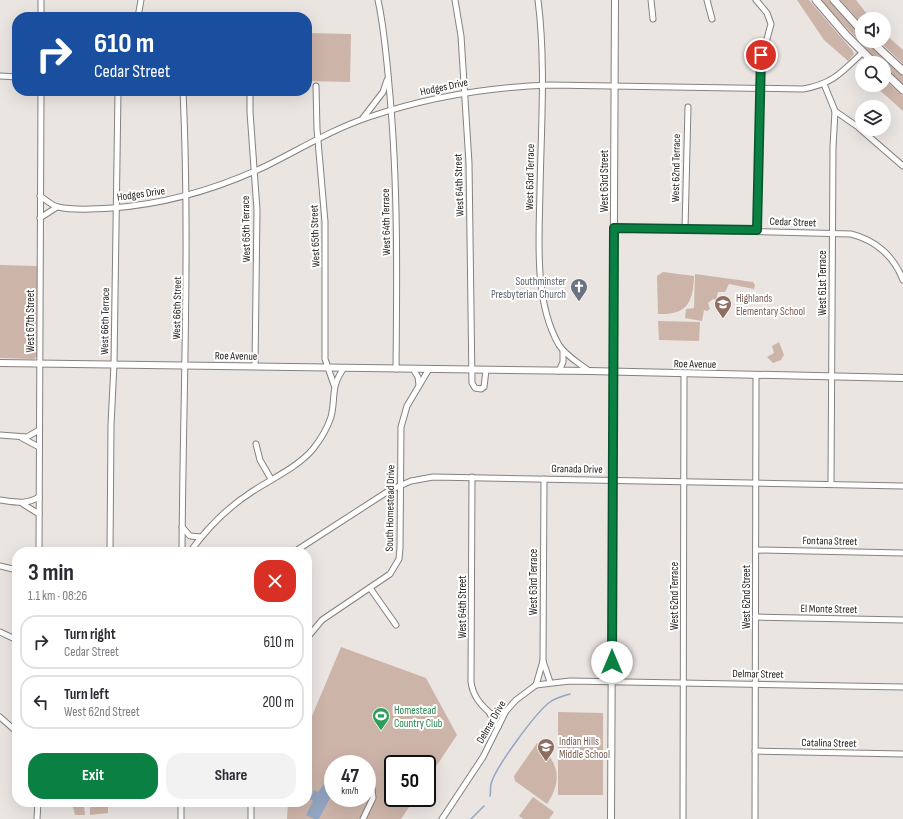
<!DOCTYPE html>
<html lang="en">
<head>
<meta charset="utf-8">
<style>
	:root { --surface:#fff; --page:#f2f2f3; --text:#2b2b33; --muted:#7c7c81; --line:#e1e1e2; --accent:#0b8043 }
	body { margin:0; font-family:"Sofia Sans Condensed",sans-serif; background:var(--page); color:var(--text); height:100vh; display:flex; flex-direction:column; font-size:15px; white-space:nowrap }
	* { box-sizing:border-box; margin:0 }
	p { font-size:13px; color:var(--muted) }
	.icon { flex:none; width:22px; height:22px; fill:none; stroke:currentColor; stroke-width:2; stroke-linecap:round; stroke-linejoin:round }
	.map { position:relative; flex:1; overflow:hidden }
	.sheet { position:absolute; left:12px; top:547px; width:300px; height:260px; display:flex; flex-direction:column; background:var(--surface); border-radius:16px; box-shadow:0 4px 16px #0002 }
	.sheet>* { flex:none }
	.top-card { position:absolute; left:12px; top:12px; width:300px; height:84px; border-radius:16px; box-shadow:0 4px 16px #0002; background:#1a4fa0; color:#fff; overflow:hidden }
	.controls { position:absolute; left:855px; top:12px; display:grid; gap:8px }
	.controls a { display:grid; place-items:center; width:36px; height:36px; border-radius:50%; background:var(--surface); box-shadow:0 4px 16px #0002; font-size:20px }
	.speed { position:absolute; left:324px; top:755px; display:flex; gap:8px; font-size:20px; font-weight:700; text-align:center }
	.speed>* { display:grid; place-content:center; width:52px; height:52px; border-radius:50%; background:var(--surface); box-shadow:0 4px 16px #0002; line-height:1 }
	.speed small { font-size:10px; font-weight:400 }
	.speed .limit { border:2px solid #111; border-radius:6px; background:#fff; color:#111 }
	.pin { position:absolute; display:grid; place-items:center; width:34px; height:34px; color:#fff; margin:-17px; border:2px solid #fff; border-radius:50%; box-shadow:0 1px 4px #0007 }
	.me { position:absolute; width:44px; margin:-22px; rotate:0deg; stroke-linejoin:round; filter:drop-shadow(0 0 3px #0008) }
	.turn { display:flex; align-items:center; gap:14px; height:84px; padding:0 16px; font-size:18px }
	.turn .icon { width:52px; height:52px; stroke-width:2.5 }
	.turn b { display:block; font-size:28px; line-height:34px }
	.round { display:grid; place-items:center; flex:none; width:42px; height:42px; border-radius:16px; background:var(--page) }
	.summary { display:flex; align-items:center; justify-content:space-between; height:68px; padding:0 16px }
	h1 { font-size:24px; font-weight:700; line-height:30px }
	.button { display:flex; gap:8px; margin-top:auto; padding:8px 16px }
	.button a { flex:1; height:46px; border-radius:16px; background:var(--accent); color:#fff; font-size:16px; font-weight:700; line-height:46px; text-align:center }
	.button a+a { background:var(--page); color:var(--text) }
	ul { padding:0; list-style:none }
	li { display:flex; align-items:center; gap:12px; height:54px; margin:0 8px 6px; padding:0 8px; border:2px solid var(--line); border-radius:16px }
	li div { flex:1 }
	li b { display:block; font-size:15px }
	li em { font-style:normal }
	.map>svg:first-child { display:block }
	.green { fill:#cdb4a9; fill-rule:evenodd }
	.water { fill:#92a5c2 }
	.lines { fill:none; stroke-linecap:round; stroke-linejoin:round }
	.stream { stroke:#92a5c2; stroke-width:1.5 }
	.minor-casing { stroke:#86817f; stroke-width:7 }
	.major-casing { stroke:#86817f; stroke-width:8 }
	.highway-casing { stroke:#86817f; stroke-width:9 }
	.minor { stroke:#fff; stroke-width:5 }
	.major { stroke:#fff; stroke-width:6 }
	.highway { stroke:#fff; stroke-width:7 }
	.route-casing { stroke:#07532c; stroke-width:10 }
	.route { stroke:#0b8043; stroke-width:7 }
	.labels { text-anchor:middle; dominant-baseline:central; stroke-width:4; stroke-linejoin:round; paint-order:stroke }
	.street-label { font-size:11px; fill:#1e1b1a; stroke:#fff }
	.worship-label { font-size:11px; fill:#5b616d; stroke:#fff; text-anchor:end }
	.education-label { font-size:11px; fill:#785e54; stroke:#fff; text-anchor:start }
	.leisure-label { font-size:11px; fill:#27864d; stroke:#fff; text-anchor:start }
</style>
</head>
<body>
<div class="map">
<svg width="903" height="819" viewBox="0 0 903 819">
	<rect width="100%" height="100%" fill="#ebe5e2"/>
	<!-- green -->
	<g class="green">
		<path d="M797,0h12l43,50 2,4 -6,7 -24,-21z"/>
		<path d="M820,0h9l33,36v5h5l36,35v9l-19,-18v-4h-4z"/>
		<path d="M840,0h16l15,19h-9v5z"/>
		<path d="M308,33l43,1 -1,48 -43,-1z"/>
		<path d="M884,33l19,17v14l-24,-23h5z"/>
		<path d="M884,79l19,17v15l-29,-26h10z"/>
		<path d="M0,265l38,1v89l-4,4 -34,-1z"/>
		<path d="M663,272l31,4c-1,27 -7,39 -36,38l-1,-38z"/>
		<path d="M695,274l58,8 2,3 -1,4 -25,-5 -4,8h-7l-2,8 -3,-1 -5,4 2,6 -3,2 -3,-1 -2,11 -17,-3 1,-9 8,-1z"/>
		<path d="M658,321l42,1 -1,19 -40,-1z"/>
		<path d="M779,342l5,13 -3,5 -8,3 -6,-6 7,-4 -2,-7z"/>
		<path d="M341,647l85,31 31,57 -30,45v-16h-34v34h22l-14,21h-114l1,-17h19v-74zM333,764h34v34h-34z"/>
		<path d="M558,712l45,1v82h-45z"/>
		<path d="M537,743c22,19 26,37 10,61l-32,-23 -1,-5z"/>
		<path d="M533,797l21,15 -5,7h-26l-4,-3z"/>
		<path d="M100,802h8v11l-18,2v-7l2,-3h7z"/>
		<path d="M81,804l3,3 1,8h-10l-2,-8 1,-2z"/>
	</g>
	<!-- water -->
	<path class="water" d="M324,784l8,4 -1,8 -12,23h-5l-8,-4 7,-14 -3,-2 4,-9 4,2z"/>
	<g class="lines">
		<!-- stream -->
		<g class="stream">
			<path d="M490,796c1,-4 0,-8 1,-12 4,-16 45,-72 59,-82 5,-4 14,-6 20,-8"/>
			<path d="M471,819l13,-13"/>
		</g>
		<defs>
			<g id="minor">
				<path d="M378,0c7,32 9,64 12,96 8,91 7,182 6,273"/>
				<path d="M455,0l6,36 8,127 3,220 3,5 6,1 3,-2 2,-17"/>
				<path d="M538,0c8,63 3,128 2,191 -1,48 -6,111 19,154 7,11 20,18 30,26"/>
				<path d="M651,0l2,19"/>
				<path d="M707,0l5,19"/>
				<path d="M756,0l11,13 4,11 -11,41 -3,166"/>
				<path d="M41,17v-17"/>
				<path d="M138,17l3,-17"/>
				<path d="M0,76l17,1"/>
				<path d="M824,84l11,27 -2,36 -2,337"/>
				<path d="M316,86l1,43 8,93v137l9,26"/>
				<path d="M250,91v21l7,98 -2,156"/>
				<path d="M835,111l23,16 45,39"/>
				<path d="M363,118l20,-26 4,-12"/>
				<path d="M40,196c5,3 12,10 18,11 13,3 40,2 54,1 54,-4 105,-19 154,-42 34,-17 67,-37 103,-49 59,-20 119,-30 181,-32l253,4c30,-5 39,-17 60,-37"/>
				<path d="M40,218l17,-11"/>
				<path d="M614,228l237,6c24,6 43,22 52,46"/>
				<path d="M685,229l3,-122"/>
				<path d="M413,369l5,8 1,8"/>
				<path d="M559,371l4,-9v-11"/>
				<path d="M0,435l27,2 12,-7"/>
				<path d="M22,438l17,9"/>
				<path d="M256,444l4,16 11,19"/>
				<path d="M472,477l-1,205c2,14 9,22 19,31 3,4 5,10 8,14"/>
				<path d="M0,500c15,2 26,5 39,-3"/>
				<path d="M23,504l16,10"/>
				<path d="M182,527l8,9 11,1"/>
				<path d="M756,550l147,3"/>
				<path d="M39,552l2,-461"/>
				<path d="M110,552l1,-127 3,-61 4,-273"/>
				<path d="M182,552c1,-154 8,-307 1,-461"/>
				<path d="M190,552c17,-24 38,-45 63,-61 20,-13 45,-24 60,-42 8,-10 14,-20 18,-32 5,-20 -1,-30 13,-49"/>
				<path d="M294,552l96,-62 21,-9 22,-4 470,9"/>
				<path d="M0,566l17,4"/>
				<path d="M370,588l26,37"/>
				<path d="M755,617l148,3"/>
				<path d="M0,632l17,8"/>
				<path d="M307,638l15,-18 68,-46 9,-15 1,-11 1,-121 6,-21 22,-37"/>
				<path d="M543,661l7,21"/>
				<path d="M536,685l7,-24 1,-182"/>
				<path d="M490,714l16,-3"/>
				<path d="M0,717l17,15"/>
				<path d="M755,751l148,3"/>
				<path d="M37,819l1,-17"/>
				<path d="M181,819v-17"/>
				<path d="M251,819v-17"/>
				<path d="M363,819l10,-21 -1,-9"/>
				<path d="M442,819l41,-62 23,-46 10,-11 20,-15 34,-4 333,6"/>
				<path d="M683,819l1,-445"/>
				<path d="M755,819l1,-444"/>
			</g>
			<g id="major">
				<path d="M0,363l589,8 314,7"/>
				<path d="M611,819l4,-819"/>
			</g>
			<g id="highway">
				<path d="M816,0l30,35 28,28"/>
				<path d="M834,0l28,31"/>
				<path d="M871,41l32,30"/>
				<path d="M884,72l19,18"/>
			</g>
		</defs>
		<!-- minor casing -->
		<use href="#minor" class="minor-casing"/>
		<!-- major casing -->
		<use href="#major" class="major-casing"/>
		<!-- highway casing -->
		<use href="#highway" class="highway-casing"/>
		<!-- minor -->
		<use href="#minor" class="minor"/>
		<!-- major -->
		<use href="#major" class="major"/>
		<!-- highway -->
		<use href="#highway" class="highway"/>
	</g>
	<g class="lines">
		<defs>
			<path id="route" d="M612,662l2,-434 143,2 4,-175"/>
		</defs>
		<!-- route casing -->
		<use href="#route" class="route-casing"/>
		<!-- route -->
		<use href="#route" class="route"/>
	</g>
	<!-- icons -->
	<defs>
		<symbol id="church-pin" viewBox="-11 -11 22 30"><path d="M0 17L-7.5 6A9.5 9.5 0 1 1 7.5 6Z" fill="#6b7280" stroke="#fff"/><path d="M-1.2-6h2.4v3.5h3.3v2.4h-3.3V6h-2.4V-.1h-3.3v-2.4h3.3Z" fill="#fff"/></symbol>
		<symbol id="school-pin" viewBox="-11 -11 22 30"><path d="M0 17L-7.5 6A9.5 9.5 0 1 1 7.5 6Z" fill="#8d6e63" stroke="#fff"/><path d="M0-5L7-2L0 1L-7-2ZM-4 1L0 2.5L4 1V4Q0 6-4 4Z" fill="#fff"/></symbol>
		<symbol id="stadium-pin" viewBox="-11 -11 22 30"><path d="M0 17L-7.5 6A9.5 9.5 0 1 1 7.5 6Z" fill="#2e9e5b" stroke="#fff"/><path d="M0-5a6.5 5 0 1 0 0 10a6.5 5 0 1 0 0-10ZM-3.5-1.8h7v3.6h-7Z" fill="#fff"/></symbol>
	</defs>
	<g fill-rule="evenodd">
		<use href="#church-pin" x="569" y="277" width="20" height="27"/>
		<use href="#school-pin" x="713" y="294" width="20" height="27"/>
		<use href="#stadium-pin" x="371" y="706" width="20" height="27"/>
		<use href="#school-pin" x="536" y="737" width="20" height="27"/>
	</g>
	<g class="labels">
		<!-- street labels -->
		<g class="street-label">
			<text transform="translate(444 87) rotate(-12)">Hodges Drive</text>
			<text transform="translate(676 168) rotate(-89)">West 62nd Terrace</text>
			<text transform="translate(530 177) rotate(-89)">West 63rd Terrace</text>
			<text transform="translate(604 181) rotate(-90)">West 63rd Street</text>
			<text transform="translate(459 185) rotate(-92)">West 64th Street</text>
			<text transform="translate(141 194) rotate(-8)">Hodges Drive</text>
			<text transform="translate(386 222) rotate(-91)">West 64th Terrace</text>
			<text transform="translate(793 222) rotate(2)">Cedar Street</text>
			<text transform="translate(246 229) rotate(-91)">West 65th Terrace</text>
			<text transform="translate(315 236) rotate(-92)">West 65th Street</text>
			<text transform="translate(822 283) rotate(-90)">West 61st Terrace</text>
			<text transform="translate(177 308) rotate(-89)">West 66th Street</text>
			<text transform="translate(30 321) rotate(-90)">West 67th Street</text>
			<text transform="translate(105 321) rotate(-89)">West 66th Terrace</text>
			<text transform="translate(236 356) rotate(1)">Roe Avenue</text>
			<text transform="translate(695 364) rotate(1)">Roe Avenue</text>
			<text transform="translate(577 469) rotate(1)">Granada Drive</text>
			<text transform="translate(390 508) rotate(-89)">South Homestead Drive</text>
			<text transform="translate(830 541) rotate(1)">Fontana Street</text>
			<text transform="translate(533 582) rotate(-90)">West 63rd Terrace</text>
			<text transform="translate(674 596) rotate(-90)">West 62nd Terrace</text>
			<text transform="translate(746 597) rotate(-90)">West 62nd Street</text>
			<text transform="translate(462 607) rotate(-90)">West 64th Street</text>
			<text transform="translate(829 609) rotate(1)">El Monte Street</text>
			<text transform="translate(758 674) rotate(1)">Delmar Street</text>
			<text transform="translate(491 722) rotate(-60)">Delmar Drive</text>
			<text transform="translate(829 743) rotate(1)">Catalina Street</text>
		</g>
		<!-- worship labels -->
		<g class="worship-label">
			<text x="566" y="281">Southminster<tspan x="566" dy="13">Presbyterian Church</tspan></text>
		</g>
		<!-- education labels -->
		<g class="education-label">
			<text x="736" y="298">Highlands<tspan x="736" dy="13">Elementary School</tspan></text>
			<text x="559" y="741">Indian Hills<tspan x="559" dy="13">Middle School</tspan></text>
		</g>
		<!-- leisure labels -->
		<g class="leisure-label">
			<text x="394" y="710">Homestead<tspan x="394" dy="13">Country Club</tspan></text>
		</g>
	</g>
</svg>
<div class="controls">
<a><svg class="icon" aria-label="sound" viewBox="0 0 24 24"><path d="M4 9h4l5-4v14l-5-4H4zM17 9q2 3 0 6"/></svg></a>
<a><svg class="icon" aria-label="search" viewBox="0 0 24 24"><circle cx="10" cy="10" r="6"/><path d="M15 15l6 6"/></svg></a>
<a><svg class="icon" aria-label="layers" viewBox="0 0 24 24"><path d="M12 4l9 5-9 5-9-5zM3 14l9 5 9-5"/></svg></a>
</div>
<div class="speed"><div>47<small>km/h</small></div><div class="limit">50</div></div>
<div class="pin" style="left:761px;top:55px;background:#d93025"><svg class="icon" aria-label="arrive" viewBox="0 0 24 24"><path d="M6 21V4h12l-3 4 3 4H6"/></svg></div>
<svg class="me" style="left:612px;top:662px" viewBox="-20 -20 40 40"><circle r="19" fill="#fff"/><path d="M0-13L10 11 0 6-10 11z" fill="#0b8043"/></svg>
<div class="top-card">
<div class="turn"><svg class="icon" aria-label="right" viewBox="0 0 24 24"><path d="M7 20v-9h11M14 6l5 5-5 5"/></svg><div><b>610 m</b>Cedar Street</div></div>
</div>
<section class="sheet">
<div class="summary"><div><h1>3 min</h1><p>1.1 km · 08:26</p></div><a class="round" style="background:#d93025;color:#fff"><svg class="icon" aria-label="close" viewBox="0 0 24 24"><path d="M6 6l12 12M18 6L6 18"/></svg></a></div>
<ul>
<li><svg class="icon" aria-label="right" viewBox="0 0 24 24"><path d="M7 20v-9h11M14 6l5 5-5 5"/></svg><div><b>Turn right</b><p>Cedar Street</p></div><em>610 m</em></li>
<li><svg class="icon" aria-label="left" viewBox="0 0 24 24"><path d="M17 20v-9H6M10 6l-5 5 5 5"/></svg><div><b>Turn left</b><p>West 62nd Street</p></div><em>200 m</em></li>
</ul>
<div class="button"><a>Exit</a><a>Share</a></div>
</section>
</div>
</body>
</html>
